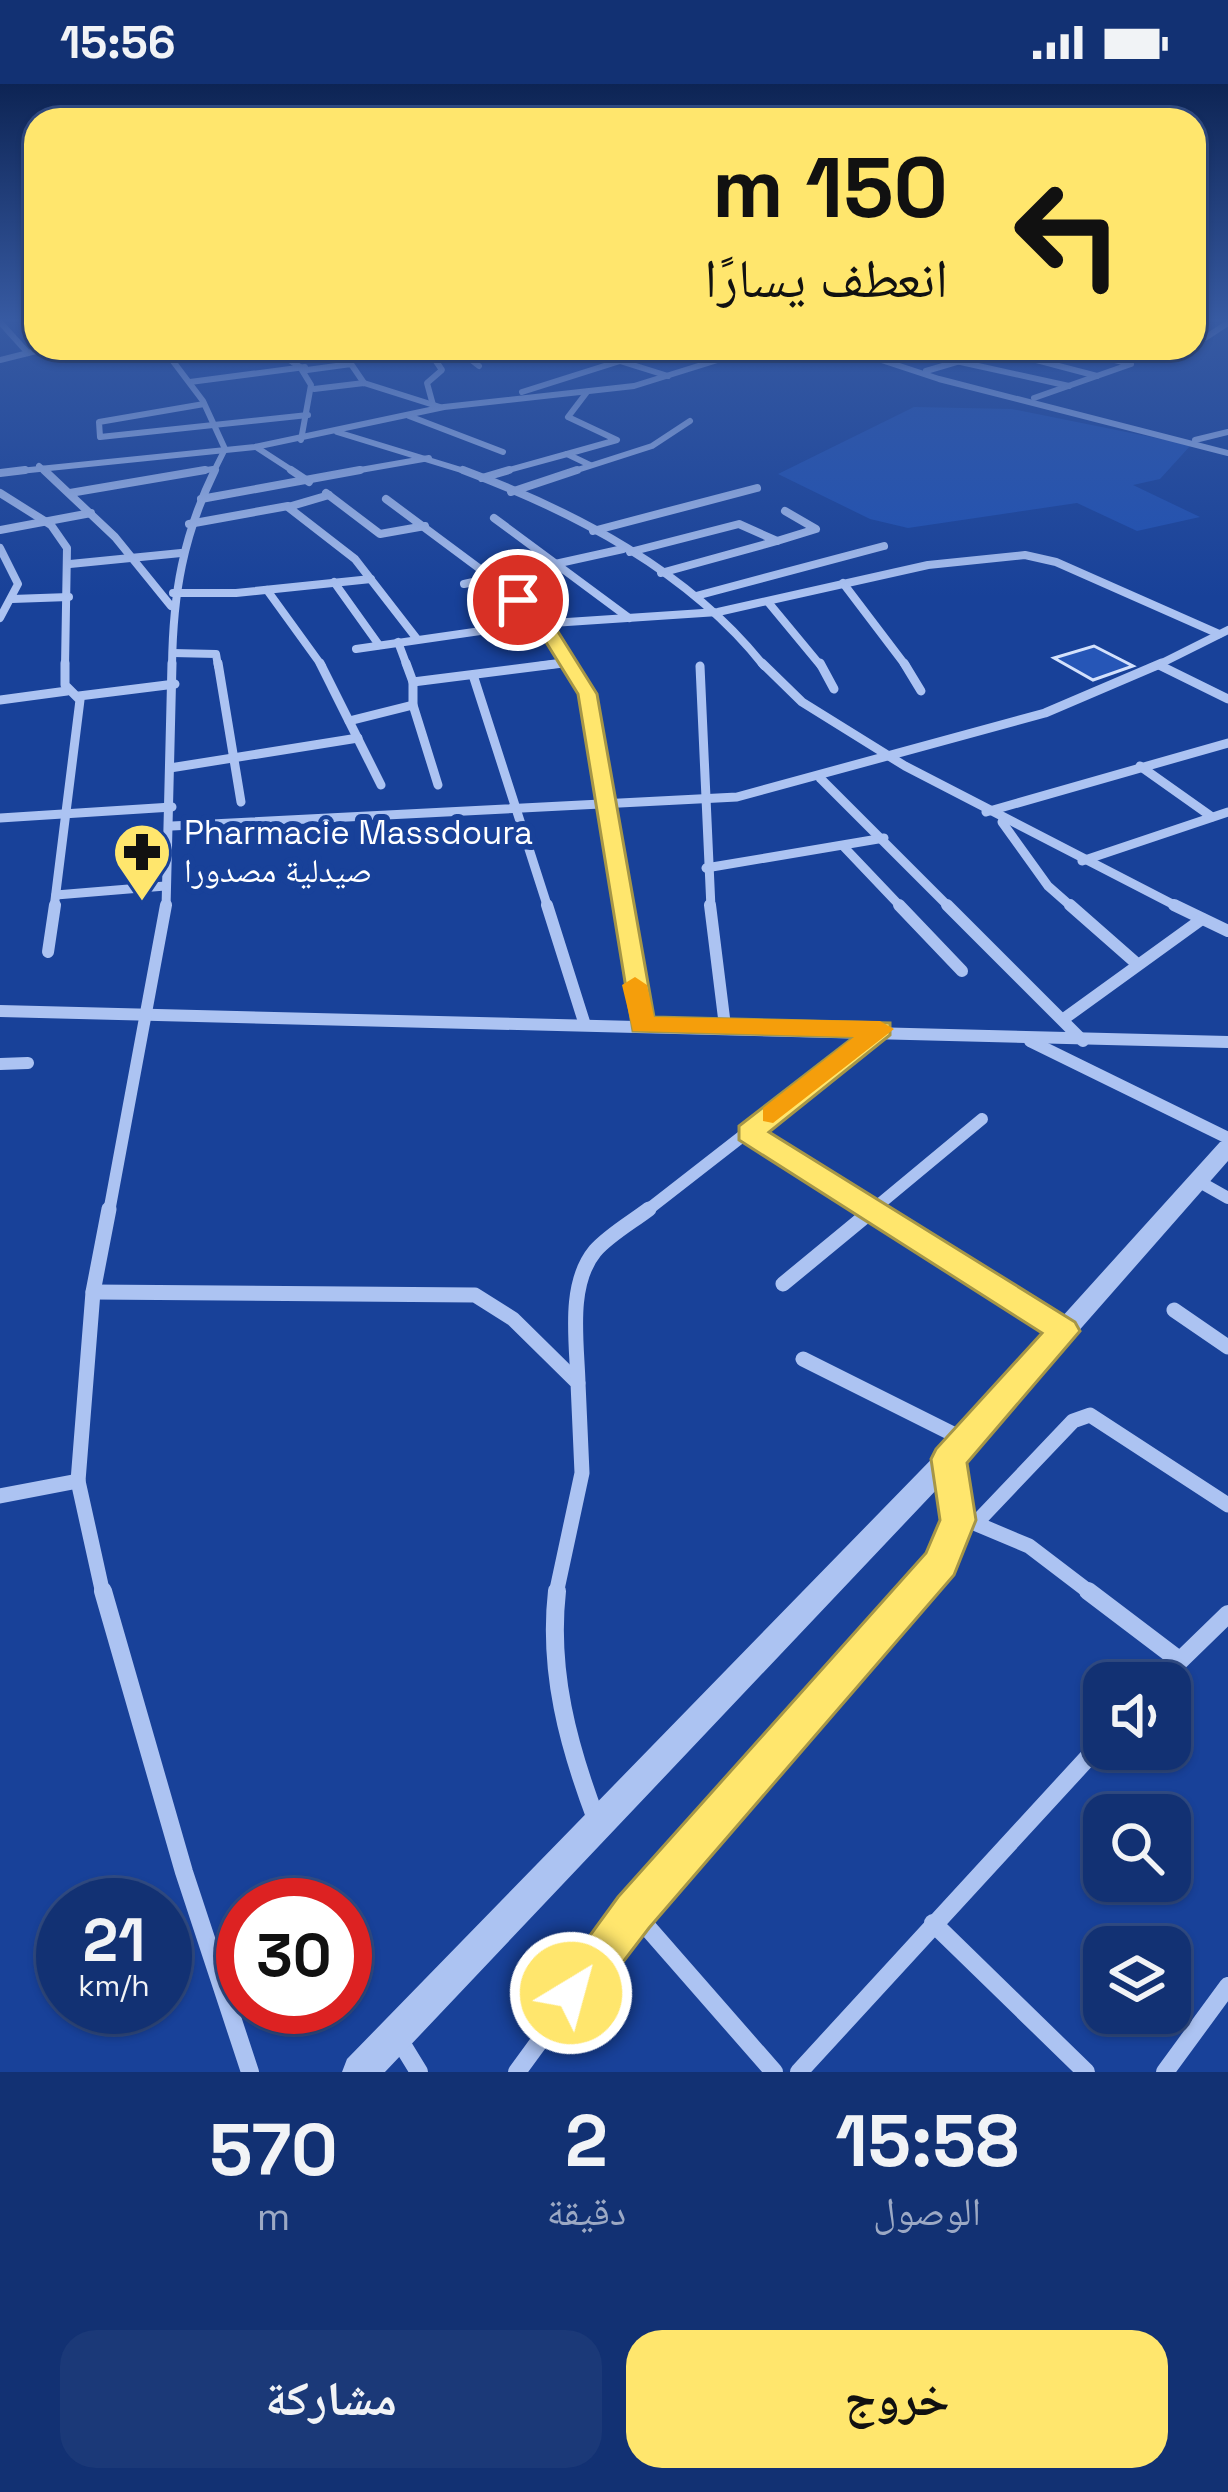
<!DOCTYPE html>
<html lang="ar">
<head>
<meta charset="utf-8">
<style>
	:root { --surface:#123173; --page:#1b3978; --text:#f1f3f6; --muted:#9ca9c4; --line:#314c85; --accent:#ffe66d }
	body { margin:0; font-family:"Space Grotesk","Noto Naskh Arabic",sans-serif; background:var(--page); color:var(--text); direction:rtl; height:100vh; display:flex; flex-direction:column; font-size:45px; white-space:nowrap }
	* { box-sizing:border-box; margin:0 }
	p { font-size:39px; color:var(--muted) }
	.icon { flex:none; width:66px; height:66px; fill:none; stroke:currentColor; stroke-width:2; stroke-linecap:round; stroke-linejoin:round }
	.map { position:relative; height:1988px; overflow:hidden; direction:ltr }
	.details { display:flex; flex-direction:column; background:var(--surface); flex:1 }
	.details>* { flex:none }
	.top-card { position:absolute; left:24px; top:24px; width:1182px; height:252px; border-radius:36px; box-shadow:0 3px 9px #0004,0 0 0 3px var(--line); direction:rtl; background:#ffe66d; color:#111; overflow:hidden }
	.tools { position:absolute; left:1083px; top:1578px; display:grid; gap:24px }
	.tools a { display:grid; place-items:center; width:108px; height:108px; border-radius:24px; background:var(--surface); box-shadow:0 3px 9px #0004,0 0 0 3px var(--line); font-size:60px }
	.speed { position:absolute; left:36px; top:1794px; display:flex; gap:24px; font-size:60px; font-weight:700; text-align:center }
	.speed>* { display:grid; place-content:center; width:156px; height:156px; border-radius:50%; background:var(--surface); box-shadow:0 3px 9px #0004,0 0 0 3px var(--line); line-height:1 }
	.speed small { font-size:30px; font-weight:400 }
	.speed .limit { border:18px solid #d22; background:#fff; color:#111 }
	.pin { position:absolute; display:grid; place-items:center; width:102px; height:102px; color:#fff; margin:-51px; border:6px solid #fff; border-radius:50%; box-shadow:0 3px 12px #0007 }
	.me { position:absolute; width:132px; margin:-66px; rotate:37deg; stroke-linejoin:round; filter:drop-shadow(0 0 9px #0008) }
	.turn { display:flex; align-items:center; gap:42px; height:252px; padding:0 60px; font-size:54px }
	.turn .icon { width:156px; height:156px; stroke-width:2.5 }
	.turn b { display:block; font-size:84px; line-height:102px }
	.eta { display:flex; justify-content:space-evenly; align-items:center; height:204px; text-align:center }
	.eta b { font-size:72px; font-weight:700; line-height:84px }
	.action { display:flex; gap:24px; margin-top:auto; padding:24px 60px }
	.action a { flex:1; height:138px; border-radius:36px; background:var(--accent); color:#111; font-size:48px; font-weight:700; line-height:138px; text-align:center }
	.action a+a { background:var(--page); color:var(--text) }
	.status { display:flex; justify-content:space-between; align-items:center; height:84px; padding:0 60px; background:var(--surface); direction:ltr }
	.status svg { height:33px; fill:currentColor }
	.map>svg:first-child { display:block }
	.green { fill:#2051b3 }
	.building { fill:#2656b7; stroke:#d3e1fc; stroke-width:3 }
	.lines { fill:none; stroke-linecap:round; stroke-linejoin:round }
	.minor-far5 { stroke:#acc3f2; stroke-width:6 }
	.minor-far4 { stroke:#acc3f2; stroke-width:8 }
	.minor-far3 { stroke:#acc3f2; stroke-width:9 }
	.minor-far2 { stroke:#acc3f2; stroke-width:12 }
	.minor-far1 { stroke:#acc3f2; stroke-width:15 }
	.minor { stroke:#acc3f2; stroke-width:18 }
	.tertiary { fill:#acc3f2; fill-rule:evenodd }
	.route { fill:#ffe66d; stroke:#a69647; stroke-width:3 }
	.slow { fill:#f59e0b }
	.labels { text-anchor:middle; dominant-baseline:central; stroke-width:12; stroke-linejoin:round; paint-order:stroke }
	.poi-label { font-size:33px; fill:#fff; stroke:#184199; text-anchor:start }
</style>
</head>
<body>
<div class="status"><b>15:56</b><svg viewBox="0 0 49 12"><path d="M0 12V9h3v3zM5 12V6h3v6zM10 12V3h3v9zM15 12V0h3v12zM26 1h20v11H26zM47 4h2v5h-2z"/></svg></div>
<div class="map">
<svg width="1228" height="1988" viewBox="0 0 1228 1988">
	<rect width="100%" height="100%" fill="#184199"/>
	<!-- green -->
	<path class="green" d="M914,323l98,2 179,36 -31,34 -27,6 67,32 -63,14 -60,-28 -169,25 -38,-9 -92,-45z"/>
	<!-- building -->
	<path class="building" d="M1094,562l39,20 -40,14 -39,-22z"/>
	<g class="lines">
		<!-- minor-far5 -->
		<g class="minor-far5">
			<path d="M0,238l28,31"/>
			<path d="M1194,253l11,1 23,-15"/>
			<path d="M163,264l40,53 22,48 -12,24"/>
			<path d="M272,264l28,19 11,18 -10,55"/>
			<path d="M340,264l11,16"/>
			<path d="M427,264l15,22 -15,13 6,22"/>
			<path d="M456,264l23,18"/>
			<path d="M510,264l11,8"/>
			<path d="M845,264l94,31 289,74"/>
			<path d="M897,264l172,38"/>
			<path d="M998,266l99,26"/>
			<path d="M0,276l48,-12"/>
			<path d="M307,286l44,-6 13,19"/>
			<path d="M926,287l78,-23"/>
			<path d="M190,298l115,-15"/>
			<path d="M314,305l50,-6 76,24"/>
			<path d="M522,308l98,-31 48,15"/>
			<path d="M587,308l-19,25 49,23 -50,14 23,11"/>
			<path d="M1034,314l97,-34 -64,-16"/>
			<path d="M204,320l-105,18 1,15 208,-22"/>
			<path d="M409,332l94,36"/>
			<path d="M337,348l134,41"/>
			<path d="M1195,356l33,-8"/>
			<path d="M256,363l40,26"/>
			<path d="M39,382l8,7"/>
			<path d="M0,389l255,-26 189,-40 190,-21 122,-38"/>
			<path d="M187,389l26,-4"/>
			<path d="M343,389l86,-15"/>
			<path d="M498,389l69,-19"/>
			<path d="M568,389l84,-27 38,-25"/>
		</g>
		<!-- minor-far4 -->
		<g class="minor-far4">
			<path d="M44,386l71,67 56,69"/>
			<path d="M291,386l18,12"/>
			<path d="M463,386c112,42 226,101 301,196"/>
			<path d="M0,389l25,-3"/>
			<path d="M482,394l27,-8"/>
			<path d="M511,408l66,-22"/>
			<path d="M0,409l51,32 16,23 -2,118"/>
			<path d="M70,409l135,-23"/>
			<path d="M326,409l54,41 45,-8"/>
			<path d="M329,411l-41,12 67,52 62,80"/>
			<path d="M201,415l159,-29"/>
			<path d="M386,415l133,99 55,68"/>
			<path d="M494,434l135,100"/>
			<path d="M189,440l99,-18"/>
			<path d="M0,446l91,-17"/>
			<path d="M593,447l164,-43"/>
			<path d="M777,457l39,-12 -31,-18"/>
			<path d="M0,464l18,36 -18,34"/>
			<path d="M630,468l109,-28 38,17 -116,32"/>
			<path d="M70,480l111,-11"/>
			<path d="M334,498l45,63"/>
			<path d="M843,499l63,83"/>
			<path d="M464,500l159,-35"/>
			<path d="M267,506l55,76"/>
			<path d="M173,509h63l135,-14"/>
			<path d="M696,512l188,-50"/>
			<path d="M12,515l57,-2"/>
			<path d="M768,518l53,64"/>
			<path d="M398,558l9,24"/>
			<path d="M356,565l166,-24 196,-13 210,-47 97,-10 31,7 163,72"/>
			<path d="M173,569l43,1 2,12"/>
			<path d="M172,582c1,-73 11,-130 43,-196"/>
			<path d="M539,582l32,-4"/>
			<path d="M1156,582l72,-36"/>
		</g>
		<!-- minor-far3 -->
		<g class="minor-far3">
			<path d="M218,579l23,139"/>
			<path d="M320,579l61,122"/>
			<path d="M406,579l7,19 150,-19"/>
			<path d="M573,579l17,42 30,203"/>
			<path d="M762,579l40,39 103,64 275,142"/>
			<path d="M820,579l14,26"/>
			<path d="M904,579l17,28"/>
			<path d="M1159,581l69,34"/>
			<path d="M700,582l11,242"/>
			<path d="M473,591l75,233"/>
			<path d="M413,598v23l25,80"/>
			<path d="M79,612l96,-12"/>
			<path d="M0,616l67,-9"/>
			<path d="M349,637l64,-16"/>
			<path d="M1140,682l72,51"/>
			<path d="M170,684l188,-30"/>
			<path d="M820,694l130,130"/>
			<path d="M986,728l242,-69"/>
			<path d="M0,734l172,-11"/>
			<path d="M1002,738l46,64 25,22"/>
			<path d="M172,742l565,-29 308,-84 117,-50"/>
			<path d="M844,763l58,61"/>
			<path d="M1082,777l146,-49"/>
			<path d="M706,784l178,-30"/>
			<path d="M56,811l109,-9"/>
			<path d="M54,824l26,-208 -15,-15v-22"/>
			<path d="M166,824l6,-245"/>
		</g>
		<!-- minor-far2 -->
		<g class="minor-far2">
			<path d="M547,821l38,120"/>
			<path d="M619,821l23,120"/>
			<path d="M710,821l15,121"/>
			<path d="M899,821l63,66"/>
			<path d="M947,821l136,136"/>
			<path d="M1070,821l66,58"/>
			<path d="M1174,821l54,26"/>
			<path d="M48,868l7,-47"/>
			<path d="M0,927l1228,31"/>
			<path d="M1065,934l137,-99"/>
			<path d="M1030,957l198,97"/>
			<path d="M0,980l28,-1"/>
			<path d="M749,1049l126,79"/>
			<path d="M1198,1097l30,17"/>
			<path d="M109,1128l57,-307"/>
			<path d="M645,1128l235,-183"/>
			<path d="M870,1128l112,-93"/>
		</g>
		<!-- minor-far1 -->
		<g class="minor-far1">
			<path d="M870,1125l194,122"/>
			<path d="M783,1200l91,-75"/>
			<path d="M93,1208l382,3 38,24 65,64 4,90 -26,121"/>
			<path d="M1174,1226l54,37"/>
			<path d="M803,1275l162,81"/>
			<path d="M578,1299c-1,-40 -11,-98 17,-132 14,-16 37,-29 54,-42"/>
			<path d="M0,1412l78,-15"/>
			<path d="M972,1438l57,24 63,48"/>
			<path d="M977,1438l96,-101 17,-6 138,90"/>
			<path d="M103,1510l-25,-113 15,-189 16,-83"/>
			<path d="M914,1510c46,-52 45,-67 35,-134"/>
		</g>
		<!-- minor -->
		<g class="minor">
			<path d="M103,1507l81,281 66,200"/>
			<path d="M557,1507c-9,80 11,154 39,228"/>
			<path d="M1088,1507l91,69"/>
			<path d="M1157,1599l71,-69"/>
			<path d="M634,1828l140,160"/>
			<path d="M933,1839l153,149"/>
			<path d="M400,1957l19,31"/>
			<path d="M517,1988l117,-160 283,-321"/>
			<path d="M799,1988l305,-332"/>
			<path d="M1165,1988l63,-86"/>
		</g>
		<!-- tertiary -->
		<path class="tertiary" d="M1228,1056v21l-253,288 -590,623h-43l5,-13 610,-626 263,-291z"/>
	</g>
	<!-- sky -->
	<linearGradient id="sky" x2="0" y2="1"><stop stop-color="#0d2454"/><stop offset="0.46" stop-color="#375aa2"/><stop offset="1" stop-color="#375aa2" stop-opacity="0"/></linearGradient>
	<rect width="1228" height="513" fill="url(#sky)"/>
	<!-- route -->
	<path class="route" d="M512,512h13l25,23 47,75 57,323 236,6v12l-121,97 306,190 5,9 -113,132 9,57 -22,55 -305,353 -62,81 -16,7 -17,-7 -6,-16 70,-96 308,-344 14,-33 -9,-61 5,-10 106,-116 -303,-193v-14l115,-89 -221,-6 -55,-337 -42,-68 -26,-26z"/>
	<!-- slow -->
	<path class="slow" d="M635,893l12,8 7,32 226,4 14,8 -121,94 -10,-2v-13l91,-71 -221,-6 -11,-46z"/>
	<!-- icons -->
	<defs>
		<symbol id="pharmacy-pin" viewBox="-11 -11 22 30"><path d="M0 17L-7.5 6A9.5 9.5 0 1 1 7.5 6Z" fill="#ffe66d" stroke="#184199"/><path d="M-2-6h4v4h4v4h-4v4h-4v-4h-4v-4h4Z" fill="#111"/></symbol>
	</defs>
	<g fill-rule="evenodd">
		<use href="#pharmacy-pin" x="109" y="735" width="66" height="90"/>
	</g>
	<g class="labels">
		<!-- poi labels -->
		<g class="poi-label">
			<text x="184" y="749">Pharmacie Massdoura<tspan x="184" dy="38">صيدلية مصدورا</tspan></text>
		</g>
	</g>
</svg>
<div class="tools">
<a><svg class="icon" aria-label="sound" viewBox="0 0 24 24"><path d="M4 9h4l5-4v14l-5-4H4zM17 9q2 3 0 6"/></svg></a>
<a><svg class="icon" aria-label="search" viewBox="0 0 24 24"><circle cx="10" cy="10" r="6"/><path d="M15 15l6 6"/></svg></a>
<a><svg class="icon" aria-label="layers" viewBox="0 0 24 24"><path d="M12 4l9 5-9 5-9-5zM3 14l9 5 9-5"/></svg></a>
</div>
<div class="speed"><div>21<small>km/h</small></div><div class="limit">30</div></div>
<div class="pin" style="left:518px;top:516px;background:#d93025"><svg class="icon" aria-label="arrive" viewBox="0 0 24 24"><path d="M6 21V4h12l-3 4 3 4H6"/></svg></div>
<svg class="me" style="left:571px;top:1909px" viewBox="-20 -20 40 40"><circle r="17" fill="#ffe66d" stroke="#fff" stroke-width="3"/><path d="M0-11L8 9 0 5-8 9z" fill="#fff"/></svg>
<div class="top-card">
<div class="turn"><svg class="icon" aria-label="left" viewBox="0 0 24 24"><path d="M17 20v-9H6M10 6l-5 5 5 5"/></svg><div><b>150 m</b>انعطف يسارًا</div></div>
</div>
</div>
<section class="details">
<div class="eta">
<div><b>15:58</b><p>الوصول</p></div>
<div><b>2</b><p>دقيقة</p></div>
<div><b>570</b><p>m</p></div>
</div>
<div class="action"><a>خروج</a><a>مشاركة</a></div>
</section>
</body>
</html>
